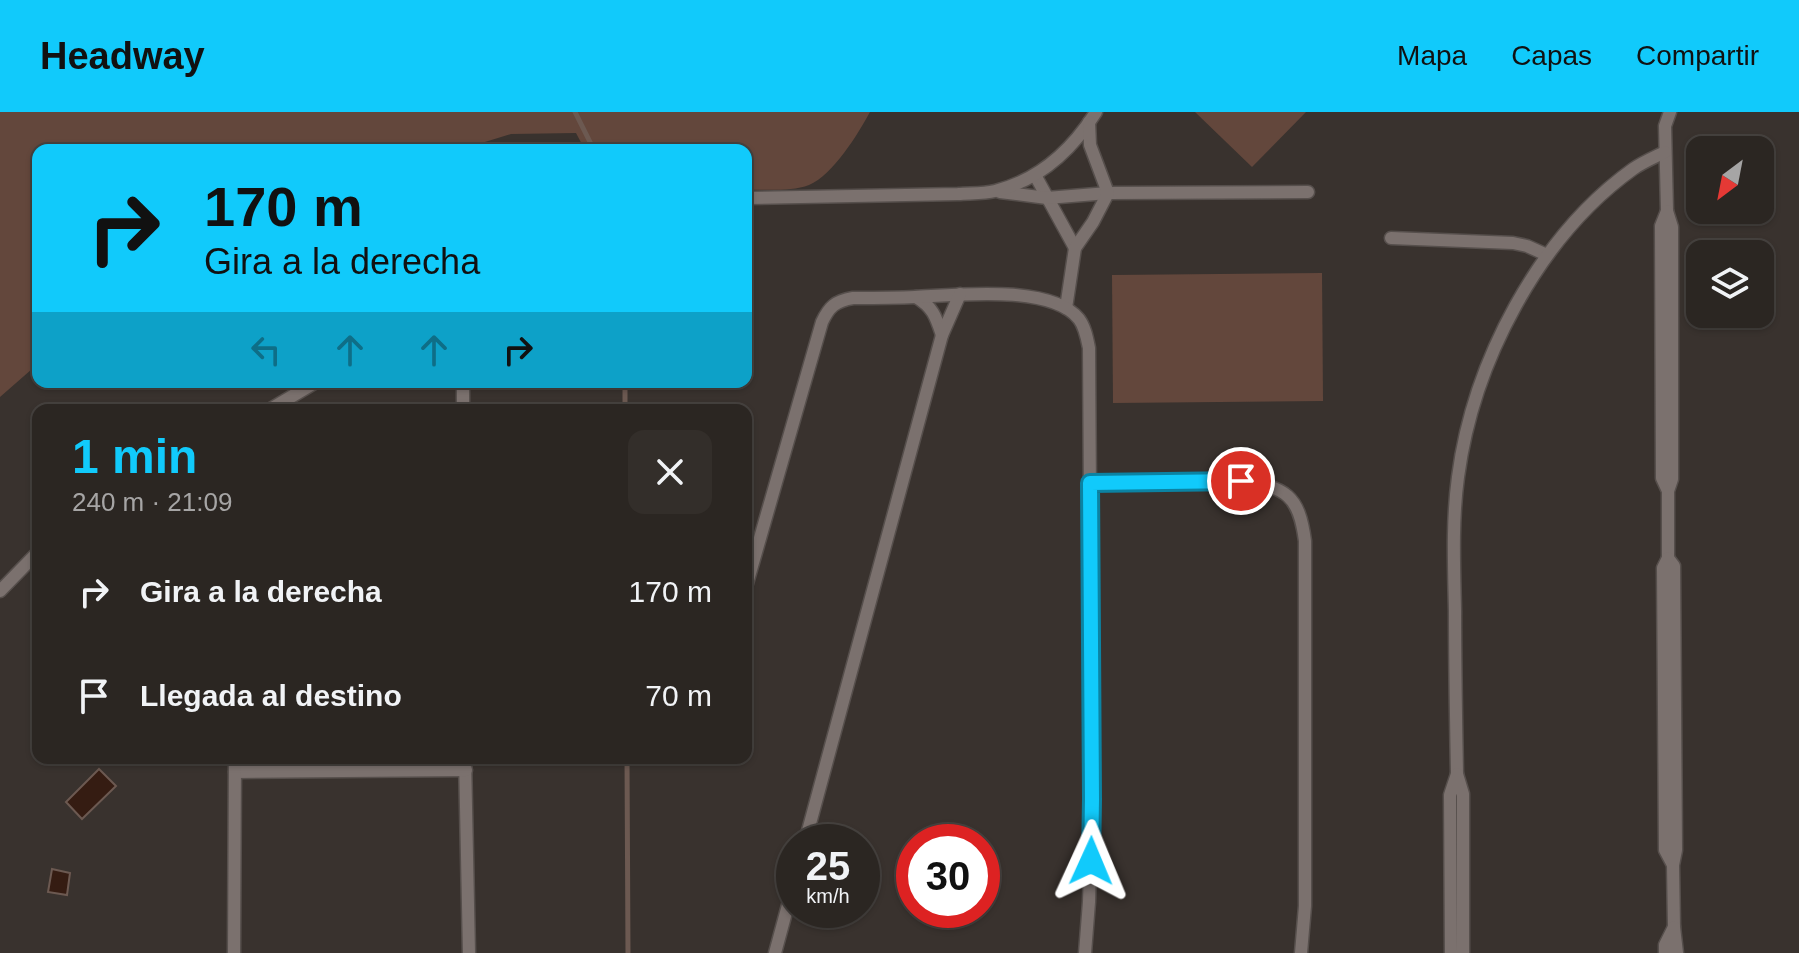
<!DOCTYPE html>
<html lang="es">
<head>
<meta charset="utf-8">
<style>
	:root { --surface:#2b2622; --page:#332e2a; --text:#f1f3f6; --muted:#a6a5a5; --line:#474340; --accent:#11cafb }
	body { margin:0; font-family:Arial,sans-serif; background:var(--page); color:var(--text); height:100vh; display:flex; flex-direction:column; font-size:30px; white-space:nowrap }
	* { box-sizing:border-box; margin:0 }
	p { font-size:26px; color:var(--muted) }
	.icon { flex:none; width:44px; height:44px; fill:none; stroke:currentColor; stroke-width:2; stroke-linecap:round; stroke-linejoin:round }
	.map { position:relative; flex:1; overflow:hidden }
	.panel { position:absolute; left:32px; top:292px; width:720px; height:360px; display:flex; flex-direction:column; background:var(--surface); border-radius:16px; box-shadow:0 2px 6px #0004,0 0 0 2px var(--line) }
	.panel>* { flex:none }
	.banner { position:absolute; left:32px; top:32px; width:720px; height:244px; border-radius:16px; box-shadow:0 2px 6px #0004,0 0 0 2px var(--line); background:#11cafb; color:#111; overflow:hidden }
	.needle { width:52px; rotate:212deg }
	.fabs { position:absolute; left:1686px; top:24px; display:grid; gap:16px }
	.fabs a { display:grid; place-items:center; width:88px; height:88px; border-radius:16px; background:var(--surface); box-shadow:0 2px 6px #0004,0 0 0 2px var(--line); font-size:40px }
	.speed { position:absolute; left:776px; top:712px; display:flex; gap:16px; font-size:40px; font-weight:700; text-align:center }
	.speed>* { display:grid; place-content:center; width:104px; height:104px; border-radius:50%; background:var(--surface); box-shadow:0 2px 6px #0004,0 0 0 2px var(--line); line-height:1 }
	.speed small { font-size:20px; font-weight:400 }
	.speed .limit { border:12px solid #d22; background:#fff; color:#111 }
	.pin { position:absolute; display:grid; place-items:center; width:68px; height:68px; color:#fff; margin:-34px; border:4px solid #fff; border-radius:50%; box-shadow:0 2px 8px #0007 }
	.me { position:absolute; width:88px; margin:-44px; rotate:1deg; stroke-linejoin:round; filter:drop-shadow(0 0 6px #0008) }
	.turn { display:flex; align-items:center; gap:28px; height:168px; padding:0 40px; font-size:36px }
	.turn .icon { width:104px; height:104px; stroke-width:2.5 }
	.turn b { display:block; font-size:56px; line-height:68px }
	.lanes { display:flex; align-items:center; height:76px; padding:0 40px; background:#0003; justify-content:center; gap:40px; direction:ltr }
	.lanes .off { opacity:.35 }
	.round { display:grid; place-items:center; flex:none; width:84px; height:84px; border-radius:16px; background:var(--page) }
	.summary { display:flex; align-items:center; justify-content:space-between; height:136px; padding:0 40px }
	h1 { font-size:48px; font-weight:700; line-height:60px; color:var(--accent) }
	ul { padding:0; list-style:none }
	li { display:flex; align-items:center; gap:24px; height:104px; padding:0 40px }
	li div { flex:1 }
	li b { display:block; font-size:30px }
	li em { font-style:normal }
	header { display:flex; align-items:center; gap:48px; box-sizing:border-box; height:112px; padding:0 40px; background:var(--accent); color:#111 }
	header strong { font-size:38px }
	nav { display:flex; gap:44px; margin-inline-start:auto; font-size:28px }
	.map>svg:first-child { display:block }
	.green { fill:#63473c }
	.water { fill:#351c12; stroke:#6c5951; stroke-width:2 }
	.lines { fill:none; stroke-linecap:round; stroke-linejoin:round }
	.stream { stroke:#6c5951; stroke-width:5 }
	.minor-casing { stroke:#564f4c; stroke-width:15 }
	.minor { stroke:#7b716e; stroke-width:12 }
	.route-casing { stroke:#0b83a3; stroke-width:20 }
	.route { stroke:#11cafb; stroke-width:14 }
</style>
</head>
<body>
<header>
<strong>Headway</strong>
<nav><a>Mapa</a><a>Capas</a><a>Compartir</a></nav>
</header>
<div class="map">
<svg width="1799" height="841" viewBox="0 0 1799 841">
	<rect width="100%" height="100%" fill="#39322e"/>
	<!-- green -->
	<g class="green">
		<path d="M0,0h870c-12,22 -37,63 -61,73 -18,7 -43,4 -63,5v-40h-161l-9,-17 -65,1 -52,16h-421v216l-6,3 -32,28z"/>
		<path d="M1195,0h111l-54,55z"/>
		<path d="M1322,161l1,128 -210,2 -1,-128z"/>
	</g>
	<!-- water -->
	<g class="water">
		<path d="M99,657l17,17 -34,33 -16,-17z"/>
		<path d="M52,757l18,4 -3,22 -19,-3z"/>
	</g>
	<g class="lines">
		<!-- stream -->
		<g class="stream">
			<path d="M575,0l19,38"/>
			<path d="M625,270v28"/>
			<path d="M627,646l1,195"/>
		</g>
		<defs>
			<g id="minor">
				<path d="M1035,63l40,73"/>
				<path d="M1000,80l47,6 61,-5 200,-1"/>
				<path d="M746,86l212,-4c12,-1 25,0 37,-3 44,-11 77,-41 101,-79"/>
				<path d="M1667,99l-2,-85 5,-14"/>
				<path d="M1391,126l122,5 14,3 20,9"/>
				<path d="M916,185c17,10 20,20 26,38"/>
				<path d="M1066,196l9,-60 18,-26 15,-29 -18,-48 -1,-23"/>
				<path d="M463,270v28"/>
				<path d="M269,298l47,-28"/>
				<path d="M1090,371l151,-2c45,6 58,14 64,60v365l-4,47"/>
				<path d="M1668,379l-6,-13 -1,-252 6,-15 5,16v252l-4,12v67"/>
				<path d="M746,475l76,-265c7,-15 13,-21 31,-24 21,0 42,0 62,-1 41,-2 136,-13 164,22 6,8 8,19 10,29l3,451 -3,103 -4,51"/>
				<path d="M0,479l38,-39"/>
				<path d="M465,646l4,195"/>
				<path d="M235,660l231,-2"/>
				<path d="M1457,662c-1,-54 -2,-109 -2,-163 -1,-45 -3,-90 3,-134 15,-114 80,-240 175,-308 10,-7 22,-12 32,-17"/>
				<path d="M805,730l137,-507 18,-41"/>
				<path d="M1673,753l-8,-15 -2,-282 5,-10 6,8 2,284 -3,15 1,62"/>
				<path d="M234,841l1,-195"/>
				<path d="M775,841l19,-70"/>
				<path d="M1451,841l-1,-158 7,-21 6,20v159"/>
				<path d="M1665,841v-8l9,-18 3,26"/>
			</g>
		</defs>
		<!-- minor casing -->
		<use href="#minor" class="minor-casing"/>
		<!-- minor -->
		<use href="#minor" class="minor"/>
	</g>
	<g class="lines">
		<defs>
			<path id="route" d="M1091,749l1,-62 -2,-316 151,-2"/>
		</defs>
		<!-- route casing -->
		<use href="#route" class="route-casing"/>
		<!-- route -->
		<use href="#route" class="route"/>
	</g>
</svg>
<div class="fabs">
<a><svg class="needle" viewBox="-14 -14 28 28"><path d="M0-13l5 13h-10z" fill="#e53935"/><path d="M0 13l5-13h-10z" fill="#a6a5a5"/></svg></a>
<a><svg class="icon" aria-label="layers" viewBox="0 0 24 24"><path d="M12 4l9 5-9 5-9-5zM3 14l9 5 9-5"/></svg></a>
</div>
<div class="speed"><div>25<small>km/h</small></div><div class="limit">30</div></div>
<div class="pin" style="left:1241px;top:369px;background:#d93025"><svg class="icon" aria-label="arrive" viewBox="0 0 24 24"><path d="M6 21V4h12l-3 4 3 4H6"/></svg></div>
<svg class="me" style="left:1091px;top:749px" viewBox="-20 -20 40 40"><path d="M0-17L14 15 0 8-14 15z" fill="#11cafb" stroke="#fff" stroke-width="4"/></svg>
<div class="banner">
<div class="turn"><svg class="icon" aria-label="right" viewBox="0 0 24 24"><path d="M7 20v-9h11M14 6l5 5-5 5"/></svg><div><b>170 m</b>Gira a la derecha</div></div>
<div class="lanes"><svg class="icon off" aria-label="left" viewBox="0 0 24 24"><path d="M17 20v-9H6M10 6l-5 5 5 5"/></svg><svg class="icon off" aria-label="ahead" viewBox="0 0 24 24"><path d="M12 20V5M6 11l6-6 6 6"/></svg><svg class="icon off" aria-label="ahead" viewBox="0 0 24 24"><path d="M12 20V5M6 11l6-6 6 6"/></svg><svg class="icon" aria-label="right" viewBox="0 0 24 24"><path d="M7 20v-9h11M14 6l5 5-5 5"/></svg></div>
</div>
<section class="panel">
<div class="summary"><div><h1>1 min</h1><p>240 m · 21:09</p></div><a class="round"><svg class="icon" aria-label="close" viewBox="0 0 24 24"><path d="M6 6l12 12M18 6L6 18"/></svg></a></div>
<ul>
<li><svg class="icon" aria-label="right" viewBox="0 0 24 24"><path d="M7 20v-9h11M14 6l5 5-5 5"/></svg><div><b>Gira a la derecha</b></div><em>170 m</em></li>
<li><svg class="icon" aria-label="arrive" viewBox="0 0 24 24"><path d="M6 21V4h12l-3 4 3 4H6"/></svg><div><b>Llegada al destino</b></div><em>70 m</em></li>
</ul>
</section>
</div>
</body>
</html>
